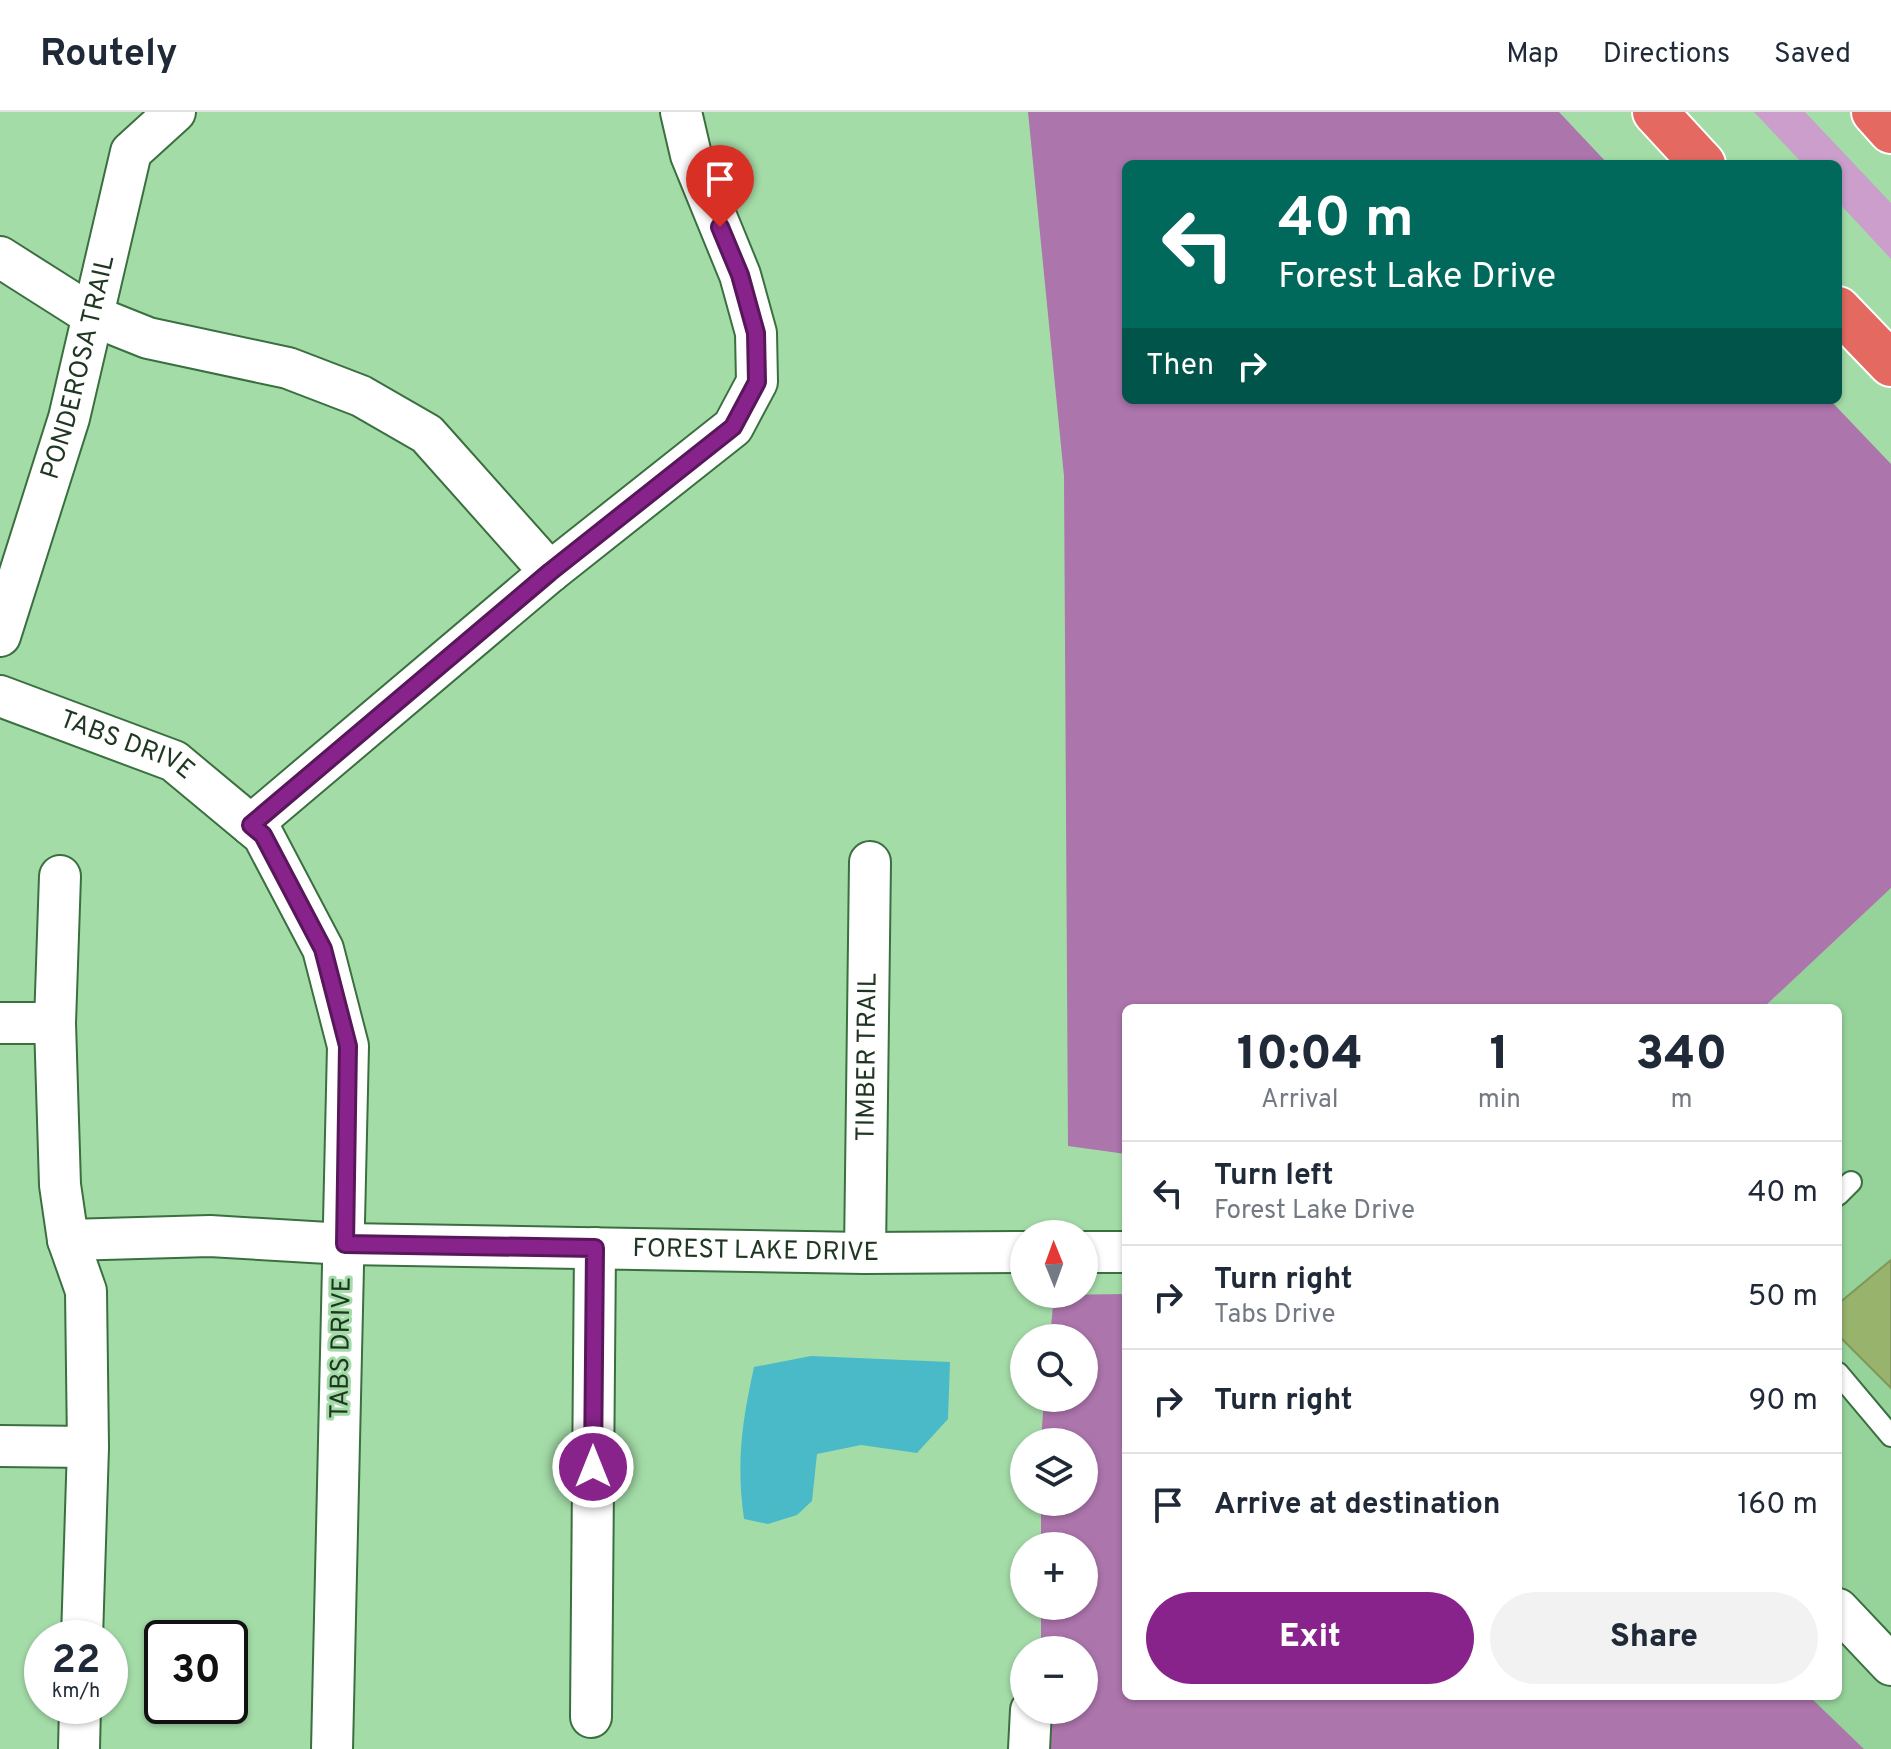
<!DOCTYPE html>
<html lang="en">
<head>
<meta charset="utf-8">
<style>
	:root { --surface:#fff; --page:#f2f2f3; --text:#1f2937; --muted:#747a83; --line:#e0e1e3; --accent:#88238b }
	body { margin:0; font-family:Overpass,sans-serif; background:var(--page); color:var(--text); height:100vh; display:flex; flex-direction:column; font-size:30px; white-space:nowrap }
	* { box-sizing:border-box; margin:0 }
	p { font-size:26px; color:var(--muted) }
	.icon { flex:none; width:44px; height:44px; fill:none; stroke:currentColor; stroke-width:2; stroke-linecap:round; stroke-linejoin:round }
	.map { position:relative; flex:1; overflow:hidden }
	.side { position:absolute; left:1122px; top:892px; width:720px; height:696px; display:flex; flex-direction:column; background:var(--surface); border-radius:12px; box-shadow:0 2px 6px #0004 }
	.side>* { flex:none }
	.guide { position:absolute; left:1122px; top:48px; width:720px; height:244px; border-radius:12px; box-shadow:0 2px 6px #0004; background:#00695c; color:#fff; overflow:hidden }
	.needle { width:52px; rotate:359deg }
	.tools { position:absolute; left:1010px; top:1108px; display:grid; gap:16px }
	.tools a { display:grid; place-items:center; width:88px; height:88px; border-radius:50%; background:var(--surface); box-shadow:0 2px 6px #0004; font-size:40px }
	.speed { position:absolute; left:24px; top:1508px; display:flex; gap:16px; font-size:40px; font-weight:700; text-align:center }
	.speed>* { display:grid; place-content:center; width:104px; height:104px; border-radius:50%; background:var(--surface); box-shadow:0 2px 6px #0004; line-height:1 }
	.speed small { font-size:20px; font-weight:400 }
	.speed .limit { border:4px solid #111; border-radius:12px; background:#fff; color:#111 }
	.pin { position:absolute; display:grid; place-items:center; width:68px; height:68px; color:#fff; margin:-82px -34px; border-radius:50% 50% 50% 0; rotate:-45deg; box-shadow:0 0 8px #0007 }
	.pin .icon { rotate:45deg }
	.me { position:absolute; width:88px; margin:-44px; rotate:0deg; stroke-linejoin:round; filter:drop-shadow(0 0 6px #0008) }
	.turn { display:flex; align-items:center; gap:28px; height:168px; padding:0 24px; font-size:36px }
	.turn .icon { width:104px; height:104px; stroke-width:2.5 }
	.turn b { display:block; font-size:56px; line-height:68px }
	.then { display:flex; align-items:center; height:76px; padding:0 24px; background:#0003; gap:16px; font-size:30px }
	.eta { display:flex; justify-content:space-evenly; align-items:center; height:136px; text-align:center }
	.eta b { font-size:48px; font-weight:800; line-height:56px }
	.cta { display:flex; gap:16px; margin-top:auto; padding:16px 24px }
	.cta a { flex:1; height:92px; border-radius:48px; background:var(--accent); color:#fff; font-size:32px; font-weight:800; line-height:92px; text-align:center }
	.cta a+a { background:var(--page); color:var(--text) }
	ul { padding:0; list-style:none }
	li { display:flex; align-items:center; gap:24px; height:104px; padding:0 24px; border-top:2px solid var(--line) }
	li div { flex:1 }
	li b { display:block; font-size:30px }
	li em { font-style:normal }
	header { display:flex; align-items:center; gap:48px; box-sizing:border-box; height:112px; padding:0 40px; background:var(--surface); border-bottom:2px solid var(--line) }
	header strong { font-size:38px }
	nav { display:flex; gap:44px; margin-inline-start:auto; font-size:28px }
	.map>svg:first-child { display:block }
	.built { fill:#95d39a }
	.green { fill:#cb9ecb }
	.forest { fill:#ac75ac }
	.water { fill:#4bbac8 }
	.building { fill:#97b36c; stroke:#7f9859; stroke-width:2 }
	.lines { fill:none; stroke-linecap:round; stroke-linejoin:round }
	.lane-casing { stroke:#3a6f40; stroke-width:24 }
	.street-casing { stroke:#3a6f40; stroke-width:44 }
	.highway-casing { stroke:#fff; stroke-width:48 }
	.lane { stroke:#fff; stroke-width:20 }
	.street { stroke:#fff; stroke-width:40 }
	.highway { stroke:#e46a61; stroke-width:44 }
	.route-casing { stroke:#58175a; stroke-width:20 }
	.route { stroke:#88238b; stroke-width:14 }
	.labels { text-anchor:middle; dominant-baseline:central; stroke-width:6; stroke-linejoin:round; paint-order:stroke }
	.street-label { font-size:26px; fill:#1f3622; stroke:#a4dca8 }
</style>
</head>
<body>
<header>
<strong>Routely</strong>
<nav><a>Map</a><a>Directions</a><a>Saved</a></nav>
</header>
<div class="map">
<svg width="1891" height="1637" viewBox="0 0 1891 1637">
	<rect width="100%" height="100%" fill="#a4dca8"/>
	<!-- built -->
	<path class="built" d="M1891,776v861h-27l-55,-53h29v-688h-75z"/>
	<!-- green -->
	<path class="green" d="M1754,0h51l86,91v56l-53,-57v-38h-35z"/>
	<!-- forest -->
	<g class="forest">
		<path d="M1028,0h531l49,52h-482v236h704l61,64v424l-128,120h-637v146l-58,-8 -4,-670z"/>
		<path d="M1126,1182v402h683l55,53h-822v-39h42v-60h-43v-44h43v-60h-43v-44h43v-60h-43l3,-44h40v-60h-34l4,-43z"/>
	</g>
	<!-- water -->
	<path class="water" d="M811,1244l139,6 -2,57 -31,34 -56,-8 -44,9 -5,47 -15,14 -29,9 -24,-5c-8,-57 -2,-97 10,-152z"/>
	<!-- building -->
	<path class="building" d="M1891,1148v128l-53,-53v-31z"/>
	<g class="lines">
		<defs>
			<g id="lane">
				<path d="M1838,1083l13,-13"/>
				<path d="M1838,1261l53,63"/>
			</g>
			<g id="street">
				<path d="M0,145l93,59 55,22 140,30 73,28 66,38 123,138 -299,253"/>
				<path d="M550,460l183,-145 24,-45 -1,-49 -16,-58 -49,-120 -10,-43"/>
				<path id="s1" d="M0,524l69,-218 62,-266 44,-40"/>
				<path id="s2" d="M0,584l174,65 89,74 60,114 25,97 -16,703"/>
				<path d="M0,911h55l5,-147"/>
				<path id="s3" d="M68,1128l142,-4 135,8 520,9 159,-1"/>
				<path d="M1084,1140h42"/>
				<path id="s4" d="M865,1141l5,-391"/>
				<path d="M0,1334l88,1 -2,-156 -18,-51 -8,-55 -5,-162"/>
				<path d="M1838,1497l53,56"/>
				<path d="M82,1526l6,-191"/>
				<path d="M591,1605l4,-469"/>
				<path d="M79,1637l1,-43"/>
				<path d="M1029,1637l2,-39"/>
			</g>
			<g id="highway">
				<path d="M1655,0l48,52"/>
				<path d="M1874,0l17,19"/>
				<path d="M1838,197l53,55"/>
			</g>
		</defs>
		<!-- lane casing -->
		<use href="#lane" class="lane-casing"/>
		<!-- street casing -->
		<use href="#street" class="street-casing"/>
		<!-- highway casing -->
		<use href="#highway" class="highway-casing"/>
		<!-- lane -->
		<use href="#lane" class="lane"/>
		<!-- street -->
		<use href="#street" class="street"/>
		<!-- highway -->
		<use href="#highway" class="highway"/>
	</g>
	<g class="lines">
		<defs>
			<path id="route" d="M593,1355l2,-219 -250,-4 3,-198 -25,-97 -60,-114 -12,-10 299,-253 183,-145 24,-45 -1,-49 -16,-58 -20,-48"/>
		</defs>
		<!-- route casing -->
		<use href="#route" class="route-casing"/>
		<!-- route -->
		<use href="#route" class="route"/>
	</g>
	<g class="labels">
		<!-- street labels -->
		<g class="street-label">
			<text stroke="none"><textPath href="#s1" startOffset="280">PONDEROSA TRAIL</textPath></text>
			<text stroke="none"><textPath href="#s2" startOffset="136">TABS DRIVE</textPath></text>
			<text stroke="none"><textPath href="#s4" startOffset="196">TIMBER TRAIL</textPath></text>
			<text stroke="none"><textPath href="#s3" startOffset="688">FOREST LAKE DRIVE</textPath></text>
			<text transform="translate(342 1236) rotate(-89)">TABS DRIVE</text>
		</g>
	</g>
</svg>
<div class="tools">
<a><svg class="needle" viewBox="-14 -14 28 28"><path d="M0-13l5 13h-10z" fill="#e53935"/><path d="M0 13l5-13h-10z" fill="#747a83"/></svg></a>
<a><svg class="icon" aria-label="search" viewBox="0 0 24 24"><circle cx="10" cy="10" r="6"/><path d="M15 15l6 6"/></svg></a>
<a><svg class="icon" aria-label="layers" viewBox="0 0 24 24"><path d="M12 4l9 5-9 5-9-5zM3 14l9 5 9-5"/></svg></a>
<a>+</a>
<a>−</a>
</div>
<div class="speed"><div>22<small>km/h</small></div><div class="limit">30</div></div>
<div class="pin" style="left:720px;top:115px;background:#d93025"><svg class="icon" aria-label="arrive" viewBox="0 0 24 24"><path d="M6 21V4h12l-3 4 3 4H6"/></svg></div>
<svg class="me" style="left:593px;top:1355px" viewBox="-20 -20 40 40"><circle r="17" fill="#88238b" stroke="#fff" stroke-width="3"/><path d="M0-11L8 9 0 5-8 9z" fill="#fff"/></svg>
<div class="guide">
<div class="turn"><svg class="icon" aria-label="left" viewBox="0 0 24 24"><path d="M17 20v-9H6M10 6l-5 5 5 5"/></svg><div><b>40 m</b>Forest Lake Drive</div></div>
<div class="then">Then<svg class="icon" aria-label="right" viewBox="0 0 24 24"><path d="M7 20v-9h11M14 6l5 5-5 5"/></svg></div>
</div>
<section class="side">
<div class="eta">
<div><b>10:04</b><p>Arrival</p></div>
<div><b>1</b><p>min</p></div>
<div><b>340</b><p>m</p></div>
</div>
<ul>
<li><svg class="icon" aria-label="left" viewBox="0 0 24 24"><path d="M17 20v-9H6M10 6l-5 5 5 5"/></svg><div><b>Turn left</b><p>Forest Lake Drive</p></div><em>40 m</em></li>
<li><svg class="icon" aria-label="right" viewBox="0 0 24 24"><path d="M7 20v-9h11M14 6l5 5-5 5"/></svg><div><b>Turn right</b><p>Tabs Drive</p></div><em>50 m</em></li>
<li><svg class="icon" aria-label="right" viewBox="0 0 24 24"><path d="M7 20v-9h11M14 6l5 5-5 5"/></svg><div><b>Turn right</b></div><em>90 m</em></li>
<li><svg class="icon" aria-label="arrive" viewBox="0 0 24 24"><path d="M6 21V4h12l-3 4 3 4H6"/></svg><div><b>Arrive at destination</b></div><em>160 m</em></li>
</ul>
<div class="cta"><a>Exit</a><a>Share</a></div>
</section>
</div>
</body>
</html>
